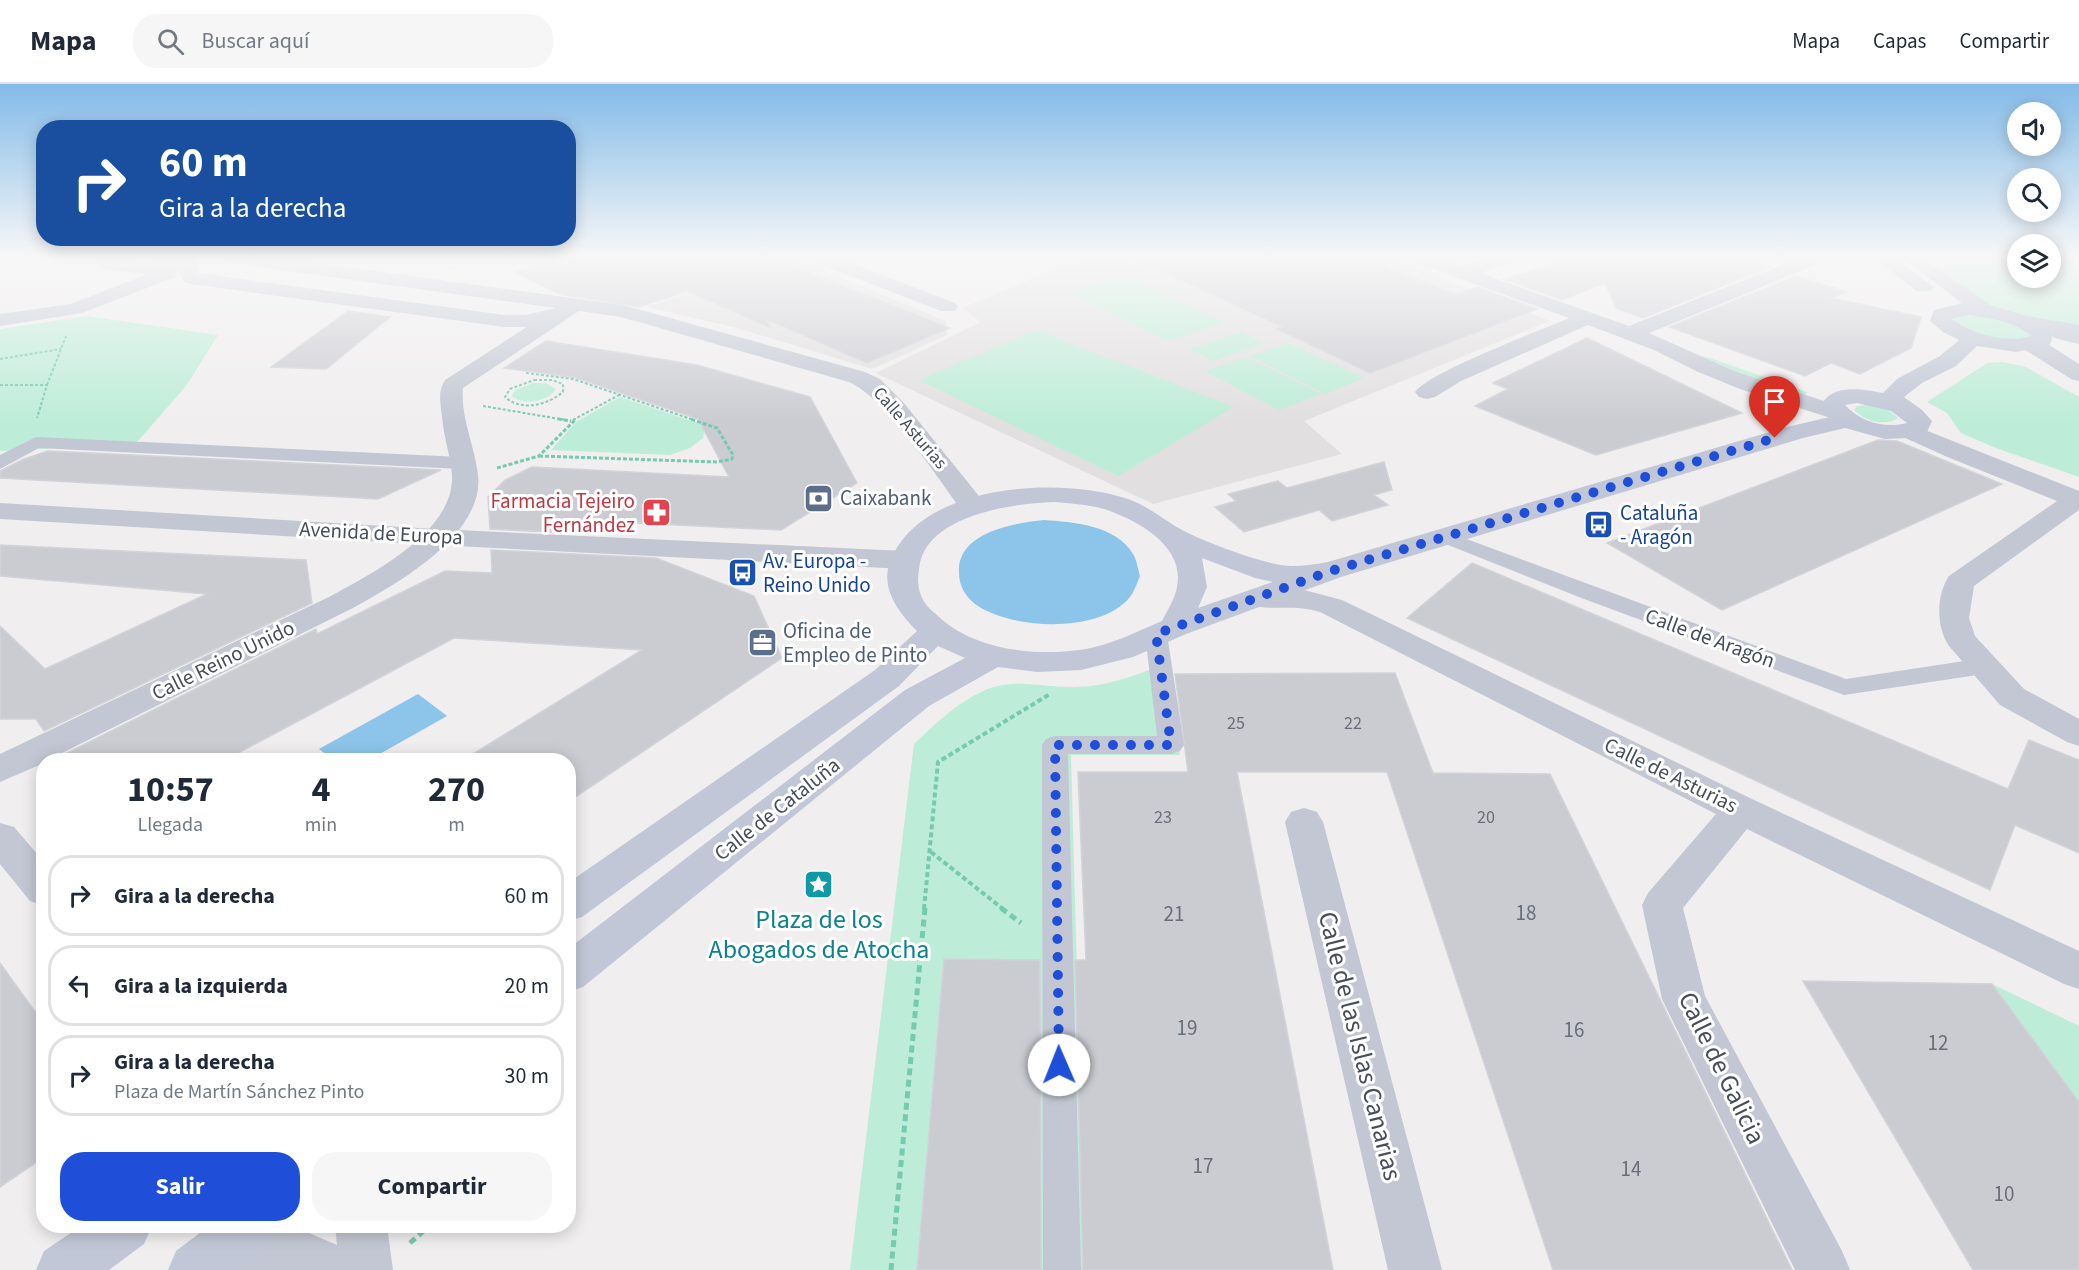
<!DOCTYPE html>
<html lang="es">
<head>
<meta charset="utf-8">
<style>
	:root { --surface:#fff; --page:#f6f6f7; --text:#1f2937; --muted:#747a83; --line:#e0e1e3; --accent:#1f4fd9 }
	body { margin:0; font-family:"Source Sans 3",sans-serif; background:var(--page); color:var(--text); height:100vh; display:flex; flex-direction:column; font-size:22px; white-space:nowrap }
	* { box-sizing:border-box; margin:0 }
	p { font-size:20px; color:var(--muted) }
	.icon { flex:none; width:33px; height:33px; fill:none; stroke:currentColor; stroke-width:2; stroke-linecap:round; stroke-linejoin:round }
	.map { position:relative; flex:1; overflow:hidden }
	.drawer { position:absolute; left:36px; top:669px; width:540px; height:480px; display:flex; flex-direction:column; background:var(--surface); border-radius:24px; box-shadow:0 3px 15px #0003 }
	.drawer>* { flex:none }
	.banner { position:absolute; left:36px; top:36px; width:540px; height:126px; border-radius:24px; box-shadow:0 3px 15px #0003; background:#1a4fa0; color:#fff; overflow:hidden }
	.tools { position:absolute; left:2007px; top:18px; display:grid; gap:12px }
	.tools a { display:grid; place-items:center; width:54px; height:54px; border-radius:50%; background:var(--surface); box-shadow:0 3px 15px #0003; font-size:30px }
	.pin { position:absolute; display:grid; place-items:center; width:51px; height:51px; color:#fff; margin:-62px -26px; border-radius:50% 50% 50% 0; rotate:-45deg; box-shadow:0 0 6px #0007 }
	.pin .icon { rotate:45deg }
	.me { position:absolute; width:66px; margin:-33px; rotate:359deg; stroke-linejoin:round; filter:drop-shadow(0 0 4px #0008) }
	.turn { display:flex; align-items:center; gap:21px; height:126px; padding:0 24px; font-size:27px }
	.turn .icon { width:78px; height:78px; stroke-width:2.5 }
	.turn b { display:block; font-size:42px; line-height:51px }
	.eta { display:flex; justify-content:space-evenly; align-items:center; height:102px; text-align:center }
	.eta b { font-size:36px; font-weight:700; line-height:42px }
	.button { display:flex; gap:12px; margin-top:auto; padding:12px 24px }
	.button a { flex:1; height:69px; border-radius:24px; background:var(--accent); color:#fff; font-size:24px; font-weight:700; line-height:69px; text-align:center }
	.button a+a { background:var(--page); color:var(--text) }
	ul { padding:0; list-style:none }
	li { display:flex; align-items:center; gap:18px; height:81px; margin:0 12px 9px; padding:0 12px; border:3px solid var(--line); border-radius:24px }
	li div { flex:1 }
	li b { display:block; font-size:22px }
	li em { font-style:normal }
	header { display:flex; align-items:center; gap:36px; box-sizing:border-box; height:84px; padding:0 30px; background:var(--surface); border-bottom:2px solid var(--line) }
	header strong { font-size:28px }
	nav { display:flex; gap:33px; margin-inline-start:auto; font-size:21px }
	.search { width:420px; height:54px; background:var(--page); display:flex; align-items:center; gap:15px; box-sizing:border-box; padding:0 21px; border-radius:24px; color:var(--muted); font-size:22px }
	.map>svg:first-child { display:block }
	.education { fill:#e1dfe0 }
	.green { fill:#bdedd8 }
	.water { fill:#8cc5e9 }
	.building { fill:#cbccd2; stroke:#d2d3d9; stroke-width:1.5 }
	.lines { fill:none; stroke-linecap:round; stroke-linejoin:round }
	.path-far3 { stroke:#76cab0; stroke-width:2; stroke-dasharray:3 2; stroke-linecap:butt }
	.path-far2 { stroke:#76cab0; stroke-width:3; stroke-dasharray:4 2; stroke-linecap:butt }
	.path-far1 { stroke:#76cab0; stroke-width:4; stroke-dasharray:5 3; stroke-linecap:butt }
	.path { stroke:#76cab0; stroke-width:5; stroke-dasharray:7 4.5; stroke-linecap:butt }
	.pedestrian { fill:#c2c7d3; fill-rule:evenodd }
	.minor { fill:#c2c7d3; fill-rule:evenodd }
	.tertiary { fill:#c2c7d3; fill-rule:evenodd }
	.secondary { fill:#c1c7d6; fill-rule:evenodd }
	.route { stroke:#1f4fd9; stroke-width:10; stroke-dasharray:0 18 }
	.labels { text-anchor:middle; dominant-baseline:central; stroke-width:6; stroke-linejoin:round; paint-order:stroke }
	.far-street-label { font-size:18px; fill:#474e5b; stroke:#fff }
	.number-label { font-size:18px; fill:#686e79 }
	.service-label { font-size:21px; fill:#4e5e75; stroke:#fff; text-anchor:start }
	.health-label { font-size:21px; fill:#be3a42; stroke:#fff; text-anchor:end }
	.transit-label { font-size:21px; fill:#164399; stroke:#fff; text-anchor:start }
	.street-label { font-size:21px; fill:#474e5b; stroke:#fff }
	.near-number-label { font-size:21px; fill:#686e79 }
	.near-culture-label { font-size:26px; fill:#0d838f; stroke:#fff }
	.near-street-label { font-size:26px; fill:#474e5b; stroke:#fff }
</style>
</head>
<body>
<header>
<strong>Mapa</strong>
<div class="search"><svg class="icon" aria-label="search" viewBox="0 0 24 24"><circle cx="10" cy="10" r="6"/><path d="M15 15l6 6"/></svg>Buscar aquí</div>
<nav><a>Mapa</a><a>Capas</a><a>Compartir</a></nav>
</header>
<div class="map">
<svg width="2079" height="1186" viewBox="0 0 2079 1186">
	<rect width="100%" height="100%" fill="#f0eeee"/>
	<!-- education -->
	<g class="education">
		<path d="M1087,173h300l163,64 -246,100 38,33 -189,50 -277,-131 105,-51 -19,-14z"/>
		<path d="M793,174l153,63 1,14 -75,34 -135,-41 -90,-21z"/>
	</g>
	<!-- green -->
	<g class="green">
		<path d="M427,173h70l-46,13z"/>
		<path d="M1919,173h98l1,21h32l1,-21h28v74l-94,-20z"/>
		<path d="M1123,192l101,46 -56,19 -99,-49z"/>
		<path d="M1962,229l50,8 20,14 -3,4 -18,3 -53,-12 -10,-13z"/>
		<path d="M87,232l131,19 -32,51 -56,64 -72,-2 -58,3v-122z"/>
		<path d="M1036,246l198,77 -116,69 -199,-96z"/>
		<path d="M1241,248l24,11 -52,18 -24,-12z"/>
		<path d="M1288,259l76,35 -39,16 -75,-38z"/>
		<path d="M1678,267l32,7 97,34 -4,7z"/>
		<path d="M1246,273l75,37 -42,16 -74,-39z"/>
		<path d="M2003,278l23,5 53,30v80l-83,-29 -35,-15 -14,-20 -20,-11 60,-39z"/>
		<path d="M533,299h13l10,6c-8,13 -33,17 -44,7l3,-6z"/>
		<path d="M620,313l81,27 4,4 -2,10 -13,10 -20,7 -119,-5 25,-28z"/>
		<path d="M1868,321l20,5 10,8c-12,9 -34,3 -44,-8l3,-4z"/>
		<path d="M1167,579l13,92h-109l14,515h-235l64,-526c21,-20 43,-41 69,-53 33,-14 58,-3 91,-4 33,0 63,-12 93,-24z"/>
		<path d="M1992,900l87,42v76z"/>
	</g>
	<!-- water -->
	<g class="water">
		<path d="M1044,436c29,2 72,5 89,34 4,6 5,16 7,22 -3,7 -6,16 -10,21 -30,37 -119,33 -155,7 -10,-8 -16,-19 -16,-31 -3,-40 55,-50 85,-53z"/>
		<path d="M418,610l29,22 -78,44h-36l-14,-11z"/>
	</g>
	<!-- building -->
	<g class="building">
		<path d="M564,173l7,3 9,-3h190l180,71 -83,35 -101,-44 5,9 -84,-37 -48,16 -80,-13 -44,-22z"/>
		<path d="M1130,173h257l1,11 68,26 22,-7 59,22 -167,64 -93,-44 6,-2z"/>
		<path d="M1575,173h164l31,10 -127,51 -27,-10 -11,-25 -43,17 -58,-21z"/>
		<path d="M1796,192l51,16 -16,6 90,19 -10,31 -51,26 -29,-11 -26,13 -136,-49z"/>
		<path d="M348,227l42,6 -64,52 -55,-2z"/>
		<path d="M1587,254l155,75 -146,42 -121,-49 33,-17 -15,-6z"/>
		<path d="M546,257l151,24 113,32 47,86 -76,47 -228,-11 39,15 -102,-5 -2,-32 17,-17 27,-13 197,10 -31,-58 -122,-41 -72,-10z"/>
		<path d="M1878,356l19,1 105,43 -280,126 -115,-67z"/>
		<path d="M48,367l393,19 -63,29 -378,-21v-7l24,-12z"/>
		<path d="M1384,378l8,28 -18,5 14,10 -56,16 -13,-11 -75,22 -29,-25 21,-6 -8,-7 50,-13 9,7z"/>
		<path d="M0,461l306,15 6,43 -268,128 -8,-12h-36v-93l45,43 162,-75 -207,-18z"/>
		<path d="M491,466l165,8 98,38 28,62 -214,144v-42h-105l179,-110 -188,-12 -229,122h-161l-3,-4 255,-127 1,5 128,-63 47,2z"/>
		<path d="M1472,479l536,226 21,-49 50,20v93l-64,-28 -25,65 -583,-272z"/>
		<path d="M1395,589l38,100 117,1 242,496h-239l-166,-498h-150l96,498h-250l-8,-310h11l-8,-188h110l-13,-98z"/>
		<path d="M944,875l96,1 1,310h-124z"/>
		<path d="M0,879l44,61v133l-44,30z"/>
		<path d="M1803,897l189,3 87,118v168h-106z"/>
	</g>
	<g class="lines">
		<!-- path-far3 -->
		<g class="path-far3">
			<path d="M0,275l61,-10"/>
			<path d="M526,289l47,6 121,41"/>
			<path d="M534,296h18l11,4v8c-16,13 -41,20 -58,5l5,-8z"/>
			<path d="M0,301h47l-10,33"/>
			<path d="M47,301l19,-49"/>
			<path d="M483,322l83,14"/>
			<path d="M573,336l46,-25"/>
		</g>
		<!-- path-far2 -->
		<g class="path-far2">
			<path d="M558,335l13,2"/>
			<path d="M539,372l178,6 15,-3 1,-4 -16,-27 -27,-9"/>
			<path d="M497,384l42,-12 37,-37"/>
		</g>
		<!-- path-far1 -->
		<g class="path-far1">
			<path d="M931,768l72,57"/>
			<path d="M924,825l14,-147 112,-68"/>
		</g>
		<!-- path -->
		<g class="path">
			<path d="M1001,824l20,15"/>
			<path d="M410,1159l19,-17"/>
			<path d="M891,1186l34,-362"/>
		</g>
		<!-- pedestrian -->
		<g class="pedestrian">
			<path d="M36,353l425,20 7,2 2,4 -2,4 -7,2 -422,-21 -39,21v-14z"/>
			<path d="M1445,447l401,148 138,-21 8,3 4,5 -4,5 -8,3 -140,21 -260,-96 -146,-58 -3,-4 3,-4z"/>
			<path d="M1156,543l8,2 3,5 17,111 -4,6 -9,3h-103l13,516h-38l-1,-525 4,-6 9,-3h102l-12,-102 3,-5z"/>
		</g>
		<!-- minor -->
		<g class="minor">
			<path d="M95,173h18l2,3 26,3 49,-5 7,2 2,4 -1,9 307,42h21l30,-7 -325,-45 -7,-2 -2,-4h51l350,48 242,67 15,7 23,23 84,104 -4,6 -10,2 -10,-2c-27,-36 -75,-112 -114,-130l-228,-65 -42,-6 -116,77c-3,28 12,59 15,87 7,60 -83,110 -127,134l-303,151h-4v3l-44,19v-28l329,-157c42,-23 126,-65 123,-122 -1,-16 -7,-34 -9,-50 -1,-15 -7,-32 2,-45l82,-53h-22l-314,-43 -7,-2 -5,-11h-3l-1,6 -93,36 -82,13v-12l71,-10 77,-30 -46,-5z"/>
			<path d="M810,173h26l119,46 3,4 -3,4h-14l-129,-50z"/>
			<path d="M1410,173h27l25,9 27,-9h28l-2,4 -35,12 149,53 173,-69h14l2,4 -2,4 -167,68 85,38 111,37 4,5 -4,5 -8,2 -97,-31 -44,-18 -42,-21 -66,-25 -127,56 -26,16 -8,2 -8,-2 -4,-5c15,-21 125,-61 154,-74l-157,-57z"/>
			<path d="M2061,244l18,4v12l-25,-6 -4,-4 4,-4z"/>
			<path d="M1910,340l169,67v19l-105,76 -5,32 6,18 49,53 55,30v27l-12,-4 -67,-37 -51,-59c-13,-19 -13,-51 0,-70l108,-75 -112,-45 -44,-20 -3,-5 3,-5z"/>
			<path d="M1269,505l35,1 38,10 412,200 325,151v38l-15,-5 -317,-155 -64,79 22,88 137,255 8,19h-55l-133,-271 -20,-94 6,-12 68,-79 -396,-202c-24,-8 -48,-1 -72,-7l-4,-6 4,-6z"/>
			<path d="M1304,724l13,4 6,10 119,448h-54l-103,-448 6,-10z"/>
			<path d="M0,739l14,4 30,35v44l-14,-5 -30,-37z"/>
			<path d="M335,1142h52l6,44h-207l-5,-10 8,-19 19,-8 94,-3 35,15z"/>
		</g>
		<!-- tertiary -->
		<g class="tertiary">
			<path d="M2032,254l8,1 39,25v17l-8,-2 -47,-30 -3,-5 3,-5z"/>
			<path d="M0,419l436,26 469,22 10,3 4,6 -4,6 -10,3 -469,-24 -436,-26z"/>
		</g>
		<!-- secondary -->
		<g class="secondary">
			<path d="M1872,173h21l41,30 -3,4h-14z"/>
			<path d="M1901,173h21l70,49 35,10 52,9v12l-28,-5 1,8 -3,5 -33,7 -39,-6 -21,20 -34,17 -18,14 18,13 10,11 -5,11 -19,6 -23,1 -40,-11 -42,10 -462,139 -155,57 -53,23 -52,13 -44,2 -39,-5 -69,39 -346,281 -15,5v-43l337,-259 60,-32 -27,-12 -39,40 -317,231 -14,4v-38l307,-213 42,-39c-19,-19 -38,-44 -26,-72 33,-76 166,-82 234,-61 23,7 39,23 59,33 23,12 84,35 108,35 12,0 25,-2 36,-4l459,-135 43,-10 -9,-11c10,-23 42,-17 62,-13l14,-14 43,-23 19,-16 -16,-8 -13,-11 4,-11 28,-7zM1968,231c22,3 46,6 63,21 -28,8 -57,-2 -80,-17zM1857,319l34,8 16,12c-21,6 -47,-1 -62,-18zM1056,418c18,2 38,3 54,9 32,12 75,37 67,76 -2,12 -10,24 -15,34 -26,11 -53,25 -82,29 -47,6 -106,0 -142,-34 -4,-4 -10,-8 -13,-13 -7,-11 -8,-21 -6,-34 5,-54 95,-66 137,-67zM1202,474l53,20 18,4 -75,26 9,-21z"/>
			<path d="M81,1142h71l-8,18 -35,26h-73l8,-19z"/>
			<path d="M209,1142h68l-8,18 -31,26h-70l8,-19z"/>
		</g>
	</g>
	<!-- sky -->
	<linearGradient id="sky" x2="0" y2="1"><stop stop-color="#83bbe8"/><stop offset="0.51" stop-color="#f8f7f7"/><stop offset="1" stop-color="#f8f7f7" stop-opacity="0"/></linearGradient>
	<rect width="2079" height="339" fill="url(#sky)"/>
	<g class="lines">
		<!-- route -->
		<path class="route" d="M1059,981l-4,-320h116l-15,-111 175,-63 444,-133"/>
	</g>
	<!-- icons -->
	<defs>
		<symbol id="bank-square" viewBox="-11 -11 22 22"><rect x="-9" y="-9" width="18" height="18" rx="4" fill="#5c6f8a" stroke="#fff"/><path d="M-6-4H6V4H-6ZM0-2.3a2.3 2.3 0 1 0 0 4.6a2.3 2.3 0 1 0 0-4.6Z" fill="#fff"/></symbol>
		<symbol id="pharmacy-square" viewBox="-11 -11 22 22"><rect x="-9" y="-9" width="18" height="18" rx="4" fill="#e0444e" stroke="#fff"/><path d="M-2-6h4v4h4v4h-4v4h-4v-4h-4v-4h4Z" fill="#fff"/></symbol>
		<symbol id="bus-square" viewBox="-11 -11 22 22"><rect x="-9" y="-9" width="18" height="18" rx="4" fill="#1a4fb4" stroke="#fff"/><path d="M-5-6H5V4H4V6H2V4H-2V6H-4V4H-5ZM-3.5-4V0h7V-4ZM-3.5 1.2v1.5H-2V1.2ZM2 1.2v1.5H3.5V1.2Z" fill="#fff"/></symbol>
		<symbol id="office-square" viewBox="-11 -11 22 22"><rect x="-9" y="-9" width="18" height="18" rx="4" fill="#5c6f8a" stroke="#fff"/><path d="M-6-3h4V-5.5h4V-3h4V5H-6ZM-1-4.5V-3h2v-1.5ZM-6 0V1H6V0Z" fill="#fff"/></symbol>
		<symbol id="sight-square" viewBox="-11 -11 22 22"><rect x="-9" y="-9" width="18" height="18" rx="4" fill="#0f9aa8" stroke="#fff"/><path d="M0-6L1.8-2.2L6-1.7L2.9 1.2L3.7 5.4L0 3.3L-3.7 5.4L-2.9 1.2L-6-1.7L-1.8-2.2Z" fill="#fff"/></symbol>
	</defs>
	<g fill-rule="evenodd">
		<use href="#bank-square" x="802" y="398" width="33" height="33"/>
		<use href="#pharmacy-square" x="640" y="412" width="33" height="33"/>
		<use href="#bus-square" x="1582" y="424" width="33" height="33"/>
		<use href="#bus-square" x="726" y="472" width="33" height="33"/>
		<use href="#office-square" x="746" y="542" width="33" height="33"/>
		<use href="#sight-square" x="802" y="784" width="33" height="33"/>
	</g>
	<g class="labels">
		<!-- far-street labels -->
		<g class="far-street-label">
			<text transform="translate(910 344) rotate(49)">Calle Asturias</text>
		</g>
		<!-- number labels -->
		<g class="number-label">
			<text x="1236" y="639">25</text>
			<text x="1353" y="639">22</text>
			<text x="1163" y="733">23</text>
			<text x="1486" y="733">20</text>
		</g>
		<!-- service labels -->
		<g class="service-label">
			<text x="840" y="414">Caixabank</text>
			<text x="783" y="547">Oficina de<tspan x="783" dy="24">Empleo de Pinto</tspan></text>
		</g>
		<!-- health labels -->
		<g class="health-label">
			<text x="635" y="417">Farmacia Tejeiro<tspan x="635" dy="24">Fernández</tspan></text>
		</g>
		<!-- transit labels -->
		<g class="transit-label">
			<text x="1620" y="429">Cataluña<tspan x="1620" dy="24">- Aragón</tspan></text>
			<text x="763" y="477">Av. Europa -<tspan x="763" dy="24">Reino Unido</tspan></text>
		</g>
		<!-- street labels -->
		<g class="street-label">
			<text transform="translate(381 449) rotate(3)">Avenida de Europa</text>
			<text transform="translate(1710 554) rotate(20)">Calle de Aragón</text>
			<text transform="translate(223 576) rotate(-26)">Calle Reino Unido</text>
			<text transform="translate(1671 691) rotate(26)">Calle de Asturias</text>
			<text transform="translate(777 725) rotate(-38)">Calle de Cataluña</text>
		</g>
		<!-- near-number labels -->
		<g class="near-number-label">
			<text x="1526" y="829">18</text>
			<text x="1174" y="830">21</text>
			<text x="1187" y="944">19</text>
			<text x="1574" y="946">16</text>
			<text x="1938" y="959">12</text>
			<text x="1203" y="1082">17</text>
			<text x="1631" y="1085">14</text>
			<text x="2004" y="1110">10</text>
		</g>
		<!-- near-culture labels -->
		<g class="near-culture-label">
			<text x="819" y="835">Plaza de los<tspan x="819" dy="30">Abogados de Atocha</tspan></text>
		</g>
		<!-- near-street labels -->
		<g class="near-street-label">
			<text transform="translate(1360 962) rotate(76)">Calle de las Islas Canarias</text>
			<text transform="translate(1722 984) rotate(64)">Calle de Galicia</text>
		</g>
	</g>
</svg>
<div class="tools">
<a><svg class="icon" aria-label="sound" viewBox="0 0 24 24"><path d="M4 9h4l5-4v14l-5-4H4zM17 9q2 3 0 6"/></svg></a>
<a><svg class="icon" aria-label="search" viewBox="0 0 24 24"><circle cx="10" cy="10" r="6"/><path d="M15 15l6 6"/></svg></a>
<a><svg class="icon" aria-label="layers" viewBox="0 0 24 24"><path d="M12 4l9 5-9 5-9-5zM3 14l9 5 9-5"/></svg></a>
</div>
<div class="pin" style="left:1775px;top:354px;background:#d93025"><svg class="icon" aria-label="arrive" viewBox="0 0 24 24"><path d="M6 21V4h12l-3 4 3 4H6"/></svg></div>
<svg class="me" style="left:1059px;top:981px" viewBox="-20 -20 40 40"><circle r="19" fill="#fff"/><path d="M0-13L10 11 0 6-10 11z" fill="#1f4fd9"/></svg>
<div class="banner">
<div class="turn"><svg class="icon" aria-label="right" viewBox="0 0 24 24"><path d="M7 20v-9h11M14 6l5 5-5 5"/></svg><div><b>60 m</b>Gira a la derecha</div></div>
</div>
<section class="drawer">
<div class="eta">
<div><b>10:57</b><p>Llegada</p></div>
<div><b>4</b><p>min</p></div>
<div><b>270</b><p>m</p></div>
</div>
<ul>
<li><svg class="icon" aria-label="right" viewBox="0 0 24 24"><path d="M7 20v-9h11M14 6l5 5-5 5"/></svg><div><b>Gira a la derecha</b></div><em>60 m</em></li>
<li><svg class="icon" aria-label="left" viewBox="0 0 24 24"><path d="M17 20v-9H6M10 6l-5 5 5 5"/></svg><div><b>Gira a la izquierda</b></div><em>20 m</em></li>
<li><svg class="icon" aria-label="right" viewBox="0 0 24 24"><path d="M7 20v-9h11M14 6l5 5-5 5"/></svg><div><b>Gira a la derecha</b><p>Plaza de Martín Sánchez Pinto</p></div><em>30 m</em></li>
</ul>
<div class="button"><a>Salir</a><a>Compartir</a></div>
</section>
</div>
</body>
</html>
